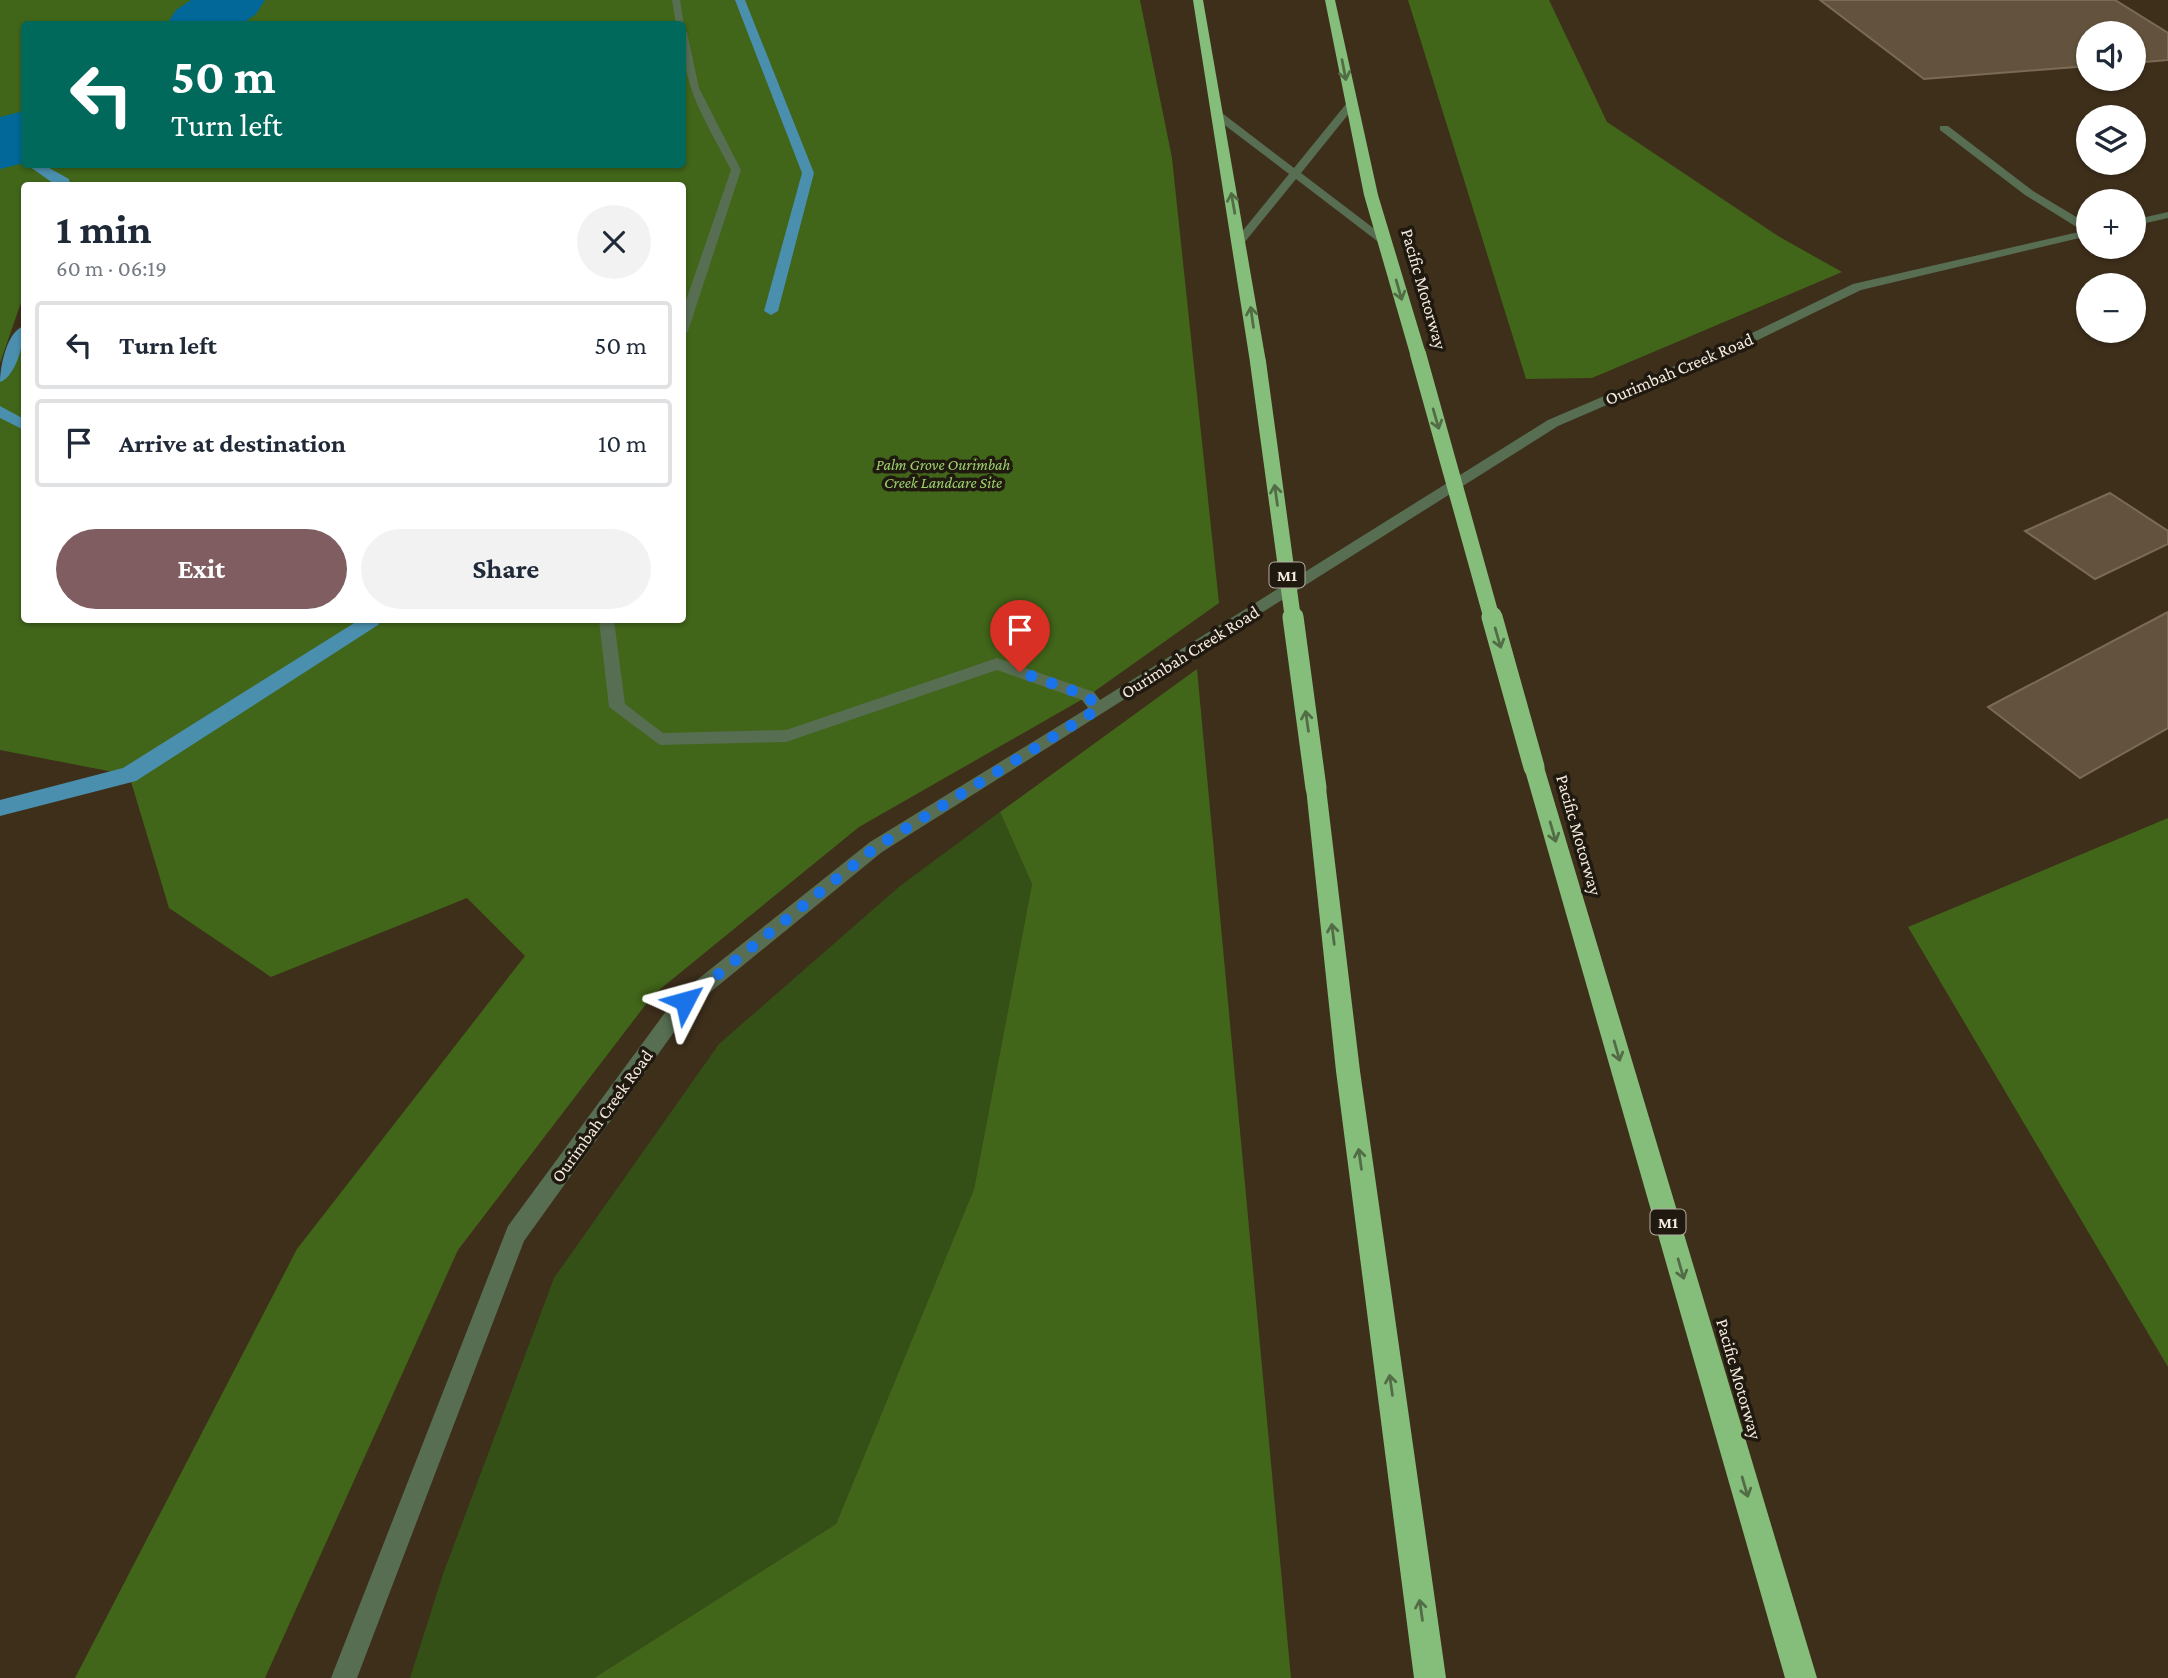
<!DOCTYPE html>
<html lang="en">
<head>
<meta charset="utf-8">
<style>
	:root { --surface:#fff; --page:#f2f2f3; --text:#1f2937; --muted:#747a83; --line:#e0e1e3; --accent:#7f5d61 }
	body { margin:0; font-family:"Crimson Pro",serif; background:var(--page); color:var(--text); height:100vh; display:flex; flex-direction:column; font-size:26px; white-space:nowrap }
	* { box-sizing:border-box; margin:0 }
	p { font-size:23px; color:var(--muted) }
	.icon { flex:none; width:38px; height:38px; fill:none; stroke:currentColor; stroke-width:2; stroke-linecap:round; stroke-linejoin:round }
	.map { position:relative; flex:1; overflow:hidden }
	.panel { position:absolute; left:21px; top:182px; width:665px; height:441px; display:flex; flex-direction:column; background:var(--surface); border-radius:7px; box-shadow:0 2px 5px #0004 }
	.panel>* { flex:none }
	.guide { position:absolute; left:21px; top:21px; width:665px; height:147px; border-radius:7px; box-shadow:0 2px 5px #0004; background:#00695c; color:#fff; overflow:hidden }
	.tools { position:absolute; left:2076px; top:21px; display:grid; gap:14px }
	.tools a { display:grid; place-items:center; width:70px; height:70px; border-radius:50%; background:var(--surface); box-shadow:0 2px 5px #0004; font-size:35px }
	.pin { position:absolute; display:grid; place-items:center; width:60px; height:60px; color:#fff; margin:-72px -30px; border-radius:50% 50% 50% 0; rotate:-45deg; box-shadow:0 0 7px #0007 }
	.pin .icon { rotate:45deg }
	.me { position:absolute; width:77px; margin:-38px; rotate:51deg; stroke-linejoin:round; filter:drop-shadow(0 0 5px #0008) }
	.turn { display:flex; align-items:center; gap:24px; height:147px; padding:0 35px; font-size:32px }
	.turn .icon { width:91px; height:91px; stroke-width:2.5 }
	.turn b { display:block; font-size:49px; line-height:60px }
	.round { display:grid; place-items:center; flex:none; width:74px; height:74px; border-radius:37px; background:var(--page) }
	.overview { display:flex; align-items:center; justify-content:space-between; height:119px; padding:0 35px }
	h1 { font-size:42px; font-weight:700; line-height:52px }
	.primary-button { display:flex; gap:14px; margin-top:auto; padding:14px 35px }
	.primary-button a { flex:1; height:80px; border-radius:42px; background:var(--accent); color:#fff; font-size:28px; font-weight:700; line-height:80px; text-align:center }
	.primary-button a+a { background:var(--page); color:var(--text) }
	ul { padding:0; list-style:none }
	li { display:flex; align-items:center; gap:21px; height:88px; margin:0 14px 10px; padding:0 21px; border:4px solid var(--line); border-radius:7px }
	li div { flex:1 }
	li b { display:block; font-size:26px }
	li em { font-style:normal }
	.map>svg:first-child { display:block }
	.green { fill:#345016 }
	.forest { fill:#416519; fill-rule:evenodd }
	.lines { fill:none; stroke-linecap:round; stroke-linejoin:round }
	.stream { fill:#4a8fae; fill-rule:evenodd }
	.river { fill:#016899; fill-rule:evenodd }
	.building { fill:#63533e; stroke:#7b6b54; stroke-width:2 }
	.minor { fill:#576e52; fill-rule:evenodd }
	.highway { fill:#85be7b; fill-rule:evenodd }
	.highway-bridge-far1 { stroke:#85be7b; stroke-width:16 }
	.highway-bridge { stroke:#85be7b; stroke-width:21 }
	.oneway { stroke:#526c46 }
	.route { stroke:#1a73e8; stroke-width:12; stroke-dasharray:0 21.6 }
	.labels { text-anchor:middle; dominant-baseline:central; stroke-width:7; stroke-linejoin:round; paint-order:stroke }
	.far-park-label { font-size:16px; font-style:italic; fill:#9dd16d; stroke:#1f1910 }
	.shield { fill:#1f1910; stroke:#b5aca1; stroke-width:2 }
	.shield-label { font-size:16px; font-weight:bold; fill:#f5ebdf }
	.street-label { font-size:18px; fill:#f5ebdf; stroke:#1f1910 }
</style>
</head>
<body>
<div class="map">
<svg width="2168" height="1678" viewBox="0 0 2168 1678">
	<rect width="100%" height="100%" fill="#3e2f1b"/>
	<!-- green -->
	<path class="green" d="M1000,812l32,72 -58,305 -138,335 -242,154h-184l33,-104 111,-296 165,-234 181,-158z"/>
	<!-- forest -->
	<g class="forest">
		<path d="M0,0h1140l32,158 47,445 -131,93 -229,131 -206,168 -195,255 -193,428h-190l222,-429 228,-293 -58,-58 -196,79 -102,-69 -40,-133 -129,-25v-373l24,-47v290h658v-434h-658v108l-24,69zM24,24h658v140h-658z"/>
		<path d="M1408,0h141l58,122 171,114 64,36 -250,106 -66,1z"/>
		<path d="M1197,669l94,1009h-697l242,-154 138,-335 58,-305 -32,-72z"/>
		<path d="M2168,818v549l-260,-440z"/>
	</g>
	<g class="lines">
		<!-- stream -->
		<g class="stream">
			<path d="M735,0h10l69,173 -36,138 -7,4 -7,-4 38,-138z"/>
			<path d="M0,143l24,12v9l-24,-12z"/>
			<path d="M26,164h16l27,15 1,7h-13z"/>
			<path d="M24,326c1,14 -8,51 -24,56 0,-16 7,-51 24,-56z"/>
			<path d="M0,406l24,13v11l-24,-12z"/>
			<path d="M359,620h22l-3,5 -242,156 -136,35v-16l123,-32z"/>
		</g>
		<!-- river -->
		<g class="river">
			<path d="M191,0h74l-9,14 -14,10h-75l9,-14z"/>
			<path d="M24,111v52l-24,6v-52z"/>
		</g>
	</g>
	<!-- building -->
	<g class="building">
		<path d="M1820,0h295l53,33v27l-35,3v-30h-45v33l-164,13z"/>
		<path d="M2110,493l58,38v13l-73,35 -70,-48z"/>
		<path d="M2168,612v116l-88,50 -92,-71z"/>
	</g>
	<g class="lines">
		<!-- minor -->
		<g class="minor">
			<path d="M672,0h8l4,26 -8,-2z"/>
			<path d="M682,29l5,3 12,56 42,82 -53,161 -6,4v-23l49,-142c-26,-51 -49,-81 -49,-141z"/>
			<path d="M1346,104l9,2 -54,67 88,67v4h-8l-85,-65 -52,64h-8v-4l53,-65 -75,-57v-4h8l72,55z"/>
			<path d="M1940,126h8l85,65 55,33v12l-227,54 -101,49 -202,87 -676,426 -190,155 -168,234 -167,437h-26l177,-452 170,-231 192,-153 218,-134 -6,-8 -85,-30 -211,72 -126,3 -51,-38 -10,-87h15l11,84 38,29 123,-3 211,-72 97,34 6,8 448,-280 204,-87 101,-49 230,-53 -58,-36 -85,-65z"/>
			<path d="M2168,212v6l-35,8v-6z"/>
		</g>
		<!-- highway -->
		<g class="highway">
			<path d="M1193,0h10l63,362 -8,5 -8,-5z"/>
			<path d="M1325,0h10l43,195 48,159 -3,3 -5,2 -8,-5 -46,-159z"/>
			<path d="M1534,759l7,2 3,6 273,911h-32l-261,-911 3,-6z"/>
			<path d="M1316,780l7,2 3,6 34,283 86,607h-32l-78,-607 -30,-283 3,-6z"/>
		</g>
		<!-- highway-bridge-far1 -->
		<g class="highway-bridge-far1">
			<path d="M1418,354l74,265"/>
			<path d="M1258,362l35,257"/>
		</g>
		<!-- highway-bridge -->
		<g class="highway-bridge">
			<path d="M1293,617l23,171"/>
			<path d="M1492,617l42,150"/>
		</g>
	</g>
	<!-- one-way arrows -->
	<defs><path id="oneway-shaft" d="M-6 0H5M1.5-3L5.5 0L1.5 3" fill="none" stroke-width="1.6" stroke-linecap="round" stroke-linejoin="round" transform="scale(1.75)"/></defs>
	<g class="oneway">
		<use href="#oneway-shaft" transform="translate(1344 70) rotate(79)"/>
		<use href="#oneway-shaft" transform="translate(1233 203) rotate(-100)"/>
		<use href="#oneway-shaft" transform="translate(1399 290) rotate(74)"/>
		<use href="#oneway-shaft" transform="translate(1252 317) rotate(-98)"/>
		<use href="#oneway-shaft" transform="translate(1436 419) rotate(74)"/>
		<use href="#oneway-shaft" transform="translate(1276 495) rotate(-98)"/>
		<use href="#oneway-shaft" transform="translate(1498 638) rotate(74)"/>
		<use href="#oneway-shaft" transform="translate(1307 721) rotate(-98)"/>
		<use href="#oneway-shaft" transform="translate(1553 832) rotate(74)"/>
		<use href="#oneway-shaft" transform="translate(1333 934) rotate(-97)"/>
		<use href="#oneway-shaft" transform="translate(1617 1051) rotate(74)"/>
		<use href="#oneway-shaft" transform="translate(1360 1159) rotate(-98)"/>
		<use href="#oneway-shaft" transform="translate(1681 1269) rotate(74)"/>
		<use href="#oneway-shaft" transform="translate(1391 1385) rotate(-98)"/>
		<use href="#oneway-shaft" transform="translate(1745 1487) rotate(74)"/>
		<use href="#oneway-shaft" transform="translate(1421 1610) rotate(-98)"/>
	</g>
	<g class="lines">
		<!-- route -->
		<path class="route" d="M685,1001l191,-154 222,-138 -10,-13 -68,-24"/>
	</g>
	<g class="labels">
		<!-- far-park labels -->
		<g class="far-park-label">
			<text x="943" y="464">Palm Grove Ourimbah<tspan x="943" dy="18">Creek Landcare Site</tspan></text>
		</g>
		<!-- shield labels -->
		<g class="shield">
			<rect x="1269.5" y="562.5" width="35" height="25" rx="5"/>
			<rect x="1650.5" y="1209.5" width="35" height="25" rx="5"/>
		</g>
		<g class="shield-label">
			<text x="1287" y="575">M1</text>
			<text x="1668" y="1222">M1</text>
		</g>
		<!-- street labels -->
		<g class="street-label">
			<text transform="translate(1424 289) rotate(74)">Pacific Motorway</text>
			<text transform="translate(1679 369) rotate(-23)">Ourimbah Creek Road</text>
			<text transform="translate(1190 652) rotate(-32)">Ourimbah Creek Road</text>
			<text transform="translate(1579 835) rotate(74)">Pacific Motorway</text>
			<text transform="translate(602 1116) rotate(-54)">Ourimbah Creek Road</text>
			<text transform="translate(1739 1379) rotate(74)">Pacific Motorway</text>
		</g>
	</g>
</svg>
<div class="tools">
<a><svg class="icon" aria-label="sound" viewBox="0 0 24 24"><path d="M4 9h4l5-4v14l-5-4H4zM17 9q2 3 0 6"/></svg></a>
<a><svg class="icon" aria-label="layers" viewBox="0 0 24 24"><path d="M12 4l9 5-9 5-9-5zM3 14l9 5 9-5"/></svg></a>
<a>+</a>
<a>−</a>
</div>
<div class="pin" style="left:1020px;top:672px;background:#d93025"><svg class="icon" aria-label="arrive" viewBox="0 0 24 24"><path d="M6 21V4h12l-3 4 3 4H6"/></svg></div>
<svg class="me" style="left:685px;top:1001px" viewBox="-20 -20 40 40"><path d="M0-17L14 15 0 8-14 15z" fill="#1a73e8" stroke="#fff" stroke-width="4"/></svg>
<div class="guide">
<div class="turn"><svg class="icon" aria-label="left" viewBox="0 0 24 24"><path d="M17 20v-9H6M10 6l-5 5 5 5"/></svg><div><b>50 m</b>Turn left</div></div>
</div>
<section class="panel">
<div class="overview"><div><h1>1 min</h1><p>60 m · 06:19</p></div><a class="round"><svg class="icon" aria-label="close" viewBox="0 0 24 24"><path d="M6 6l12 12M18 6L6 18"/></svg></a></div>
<ul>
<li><svg class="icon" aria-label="left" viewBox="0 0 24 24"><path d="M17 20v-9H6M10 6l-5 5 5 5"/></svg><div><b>Turn left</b></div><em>50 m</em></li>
<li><svg class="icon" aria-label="arrive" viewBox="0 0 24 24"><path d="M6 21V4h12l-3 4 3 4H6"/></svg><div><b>Arrive at destination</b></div><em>10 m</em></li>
</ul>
<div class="primary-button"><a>Exit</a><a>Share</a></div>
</section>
</div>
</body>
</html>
